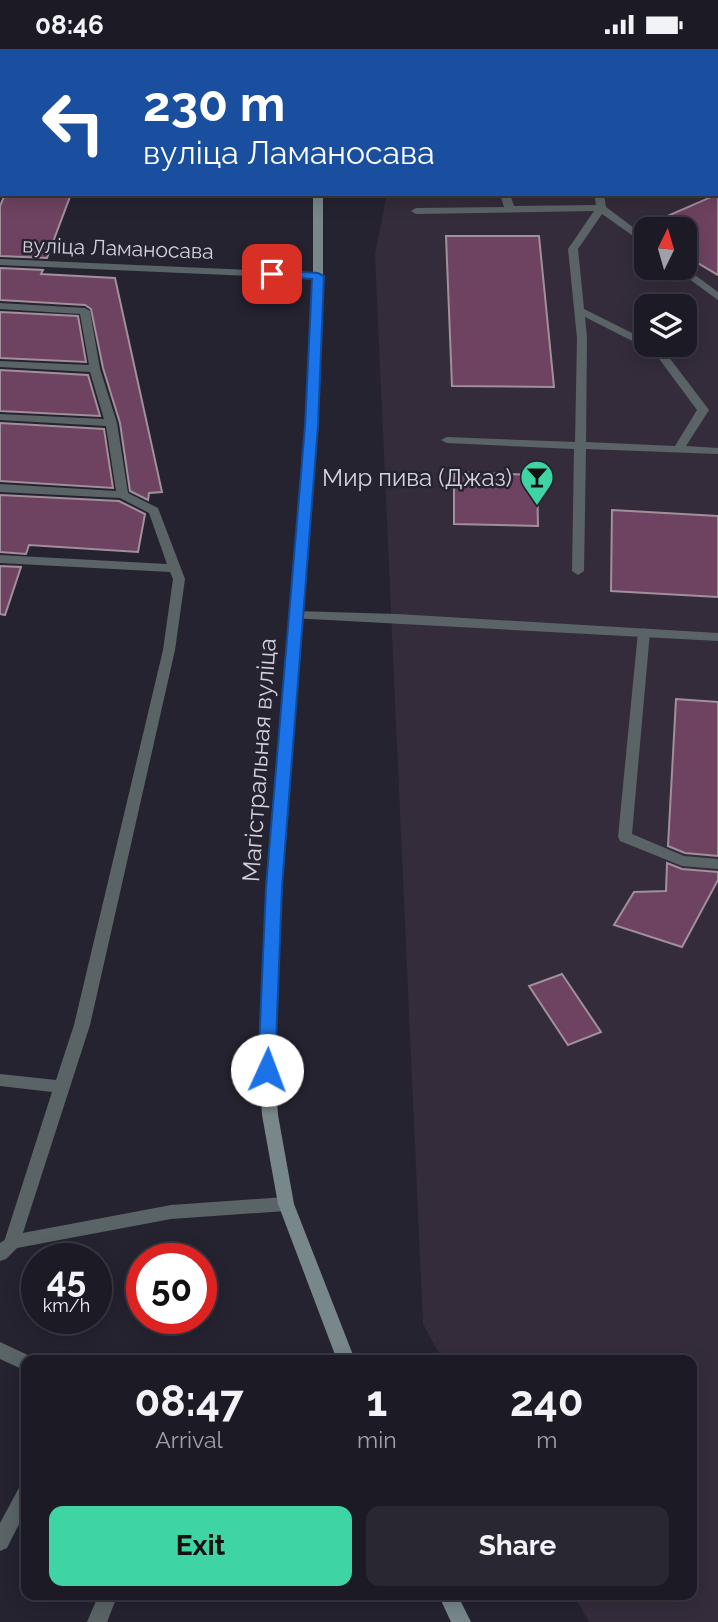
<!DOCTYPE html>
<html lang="en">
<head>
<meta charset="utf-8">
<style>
	:root { --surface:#1c1a25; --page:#292732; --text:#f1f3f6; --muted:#a0a1a7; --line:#3a3842; --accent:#3ed4a3 }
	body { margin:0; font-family:Raleway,sans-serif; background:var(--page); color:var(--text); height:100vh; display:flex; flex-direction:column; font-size:26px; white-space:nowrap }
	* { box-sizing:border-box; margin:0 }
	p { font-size:23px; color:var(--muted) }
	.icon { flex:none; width:38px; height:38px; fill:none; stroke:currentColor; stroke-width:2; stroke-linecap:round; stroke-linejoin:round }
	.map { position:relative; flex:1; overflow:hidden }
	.details { position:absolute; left:21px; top:1306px; width:676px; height:245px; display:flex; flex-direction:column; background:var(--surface); border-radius:14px; box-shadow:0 4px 18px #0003,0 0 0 2px var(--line) }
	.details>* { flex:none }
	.guide { position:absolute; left:0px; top:0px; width:719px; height:147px; box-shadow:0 4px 18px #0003,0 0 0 2px var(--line); background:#1a4fa0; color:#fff; overflow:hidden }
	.needle { width:46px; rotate:5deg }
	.controls { position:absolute; left:634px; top:168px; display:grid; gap:14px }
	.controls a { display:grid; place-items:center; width:63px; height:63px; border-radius:14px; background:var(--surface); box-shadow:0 4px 18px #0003,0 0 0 2px var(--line); font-size:35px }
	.speed { position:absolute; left:21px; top:1194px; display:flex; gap:14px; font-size:35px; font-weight:700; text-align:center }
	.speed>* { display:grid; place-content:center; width:91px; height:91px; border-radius:50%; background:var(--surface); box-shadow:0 4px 18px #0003,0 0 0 2px var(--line); line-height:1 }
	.speed small { font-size:18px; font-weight:400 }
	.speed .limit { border:10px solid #d22; background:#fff; color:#111 }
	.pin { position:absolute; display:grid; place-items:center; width:60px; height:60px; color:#fff; margin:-30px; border-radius:14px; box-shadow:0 4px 10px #0006 }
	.me { position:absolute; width:77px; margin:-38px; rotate:2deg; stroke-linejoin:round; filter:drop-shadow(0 0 5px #0008) }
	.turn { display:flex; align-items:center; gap:24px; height:147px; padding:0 28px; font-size:32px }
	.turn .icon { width:91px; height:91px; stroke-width:2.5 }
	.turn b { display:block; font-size:49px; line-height:60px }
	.eta { display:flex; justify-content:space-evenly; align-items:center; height:119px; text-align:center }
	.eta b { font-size:42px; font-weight:700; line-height:49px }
	.action { display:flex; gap:14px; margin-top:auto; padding:14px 28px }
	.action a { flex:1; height:80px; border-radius:14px; background:var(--accent); color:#111; font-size:28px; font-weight:700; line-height:80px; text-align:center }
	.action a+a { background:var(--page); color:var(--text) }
	.status { display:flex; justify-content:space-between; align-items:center; height:49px; padding:0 35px; background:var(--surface); direction:ltr }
	.status svg { height:19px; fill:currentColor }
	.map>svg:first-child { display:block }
	.industrial { fill:#352c3b; fill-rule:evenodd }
	.building { fill:#6e4361; stroke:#a18f9a; stroke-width:2 }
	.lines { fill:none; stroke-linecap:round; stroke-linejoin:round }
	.service { fill:#5a6466; fill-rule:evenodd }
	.minor { fill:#5a6466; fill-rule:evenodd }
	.tertiary { fill:#5a6466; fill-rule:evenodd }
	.secondary { fill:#78878a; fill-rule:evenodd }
	.route { fill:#1a73e8; stroke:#114b97; stroke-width:2 }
	.labels { text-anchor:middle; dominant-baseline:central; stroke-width:5; stroke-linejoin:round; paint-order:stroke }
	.far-street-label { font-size:21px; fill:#d3d1db; stroke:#262331 }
	.poi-label { font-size:24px; fill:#d3d1db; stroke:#262331; text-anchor:end }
	.street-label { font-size:24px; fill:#d3d1db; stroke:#262331 }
</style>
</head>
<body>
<div class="status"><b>08:46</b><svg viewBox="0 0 49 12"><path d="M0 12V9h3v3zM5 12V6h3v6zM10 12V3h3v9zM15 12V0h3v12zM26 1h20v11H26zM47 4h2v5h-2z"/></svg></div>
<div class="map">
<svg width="718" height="1573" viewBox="0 0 718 1573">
	<rect width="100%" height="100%" fill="#262331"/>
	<!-- industrial -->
	<path class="industrial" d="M718,11v1562h-129l-16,-28h118v-234h-248l-20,-36 -48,-1070 12,-60h331zM646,180h38v39h-38zM646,257h38v39h-38z"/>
	<!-- building -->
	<g class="building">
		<path d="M5,145h66l-24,64 -47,-2v-50z"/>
		<path d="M718,145v81l-34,-20v-26h-38v3l-6,-4z"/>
		<path d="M446,187h93l15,151 -102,-1z"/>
		<path d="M0,219l43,2 -2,4 74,4 47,214 -13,1 -1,7 -18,-9 -10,-68 -17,-55 -12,-59 -6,-4 -85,-5z"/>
		<path d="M0,263l78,4 8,46 -86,-4z"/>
		<path d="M0,321l88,5 12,41 -100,-5z"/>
		<path d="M0,374l104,6 9,59 -113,-7z"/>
		<path d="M454,423l83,3 1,51 -84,-2z"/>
		<path d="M0,446l119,6 26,13 -7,38 -109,-7 -3,9 -26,-2z"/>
		<path d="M612,461l106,6v81l-107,-6z"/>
		<path d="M0,517l21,1 -16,48 -5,-1z"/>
		<path d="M676,650l42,3v154l-33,-3 -17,-7z"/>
		<path d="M667,814l15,6 36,3v8l-36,67 -68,-22 20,-33 32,-1z"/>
		<path d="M562,925l39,58 -33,13 -39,-59z"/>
	</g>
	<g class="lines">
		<!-- service -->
		<g class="service">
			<path d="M127,0h10l1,2h-10z"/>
			<path d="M2,109v8l-2,1v-8z"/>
			<path d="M500,145h10l4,12 82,-1 -2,-11h10l2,13 40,30v8l-44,-31 -24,35 6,60 62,31v5l16,3 47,62 -23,36 32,2v6l-132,-5 -2,122 -6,4 -6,-4 2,-122 -127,-6 -6,-3 6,-3 128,5 2,-104 -9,-89 26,-38 -178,3 -5,-3 5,-3 88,-1zM585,268l69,35 43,58 -22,36 -89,-4 1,-104z"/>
			<path d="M684,218l34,25v8l-44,-32z"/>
			<path d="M0,254l85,5 5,3 10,58 17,54 11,70 30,15 27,71 -10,71 -85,375 -70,217 -2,5 -6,2 -6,-2 -2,-5 48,-150 -52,-6v-12l56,6 18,-55 89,-375 10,-71 -3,-7 -170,-9v-8l167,9 -18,-51 -29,-15 -120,-6v-8l116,7 -10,-65 -106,-6v-6l104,5 -14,-47 -90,-5v-6l89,4 -9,-51 -80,-5z"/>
			<path d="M644,579l6,4 -18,202 52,22 34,3v10l-36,-3 -62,-25 -2,-4 20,-205z"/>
			<path d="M0,1293l32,15 1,3h-7v11l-26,-12z"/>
			<path d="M26,1434v27l-19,38 -7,3v-28l20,-37z"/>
			<path d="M99,1545h19l-11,28h-20z"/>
		</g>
		<!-- minor -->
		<g class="minor">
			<path d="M0,210l318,14 5,3 -5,3 -318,-14z"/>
			<path d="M295,562l102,3 321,19v8l-427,-23 -2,-3z"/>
		</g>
		<!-- tertiary -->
		<path class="tertiary" d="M286,1148l6,2 2,5 -2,5 -6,2 -115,8 -154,29 -11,11 -6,2v-18l12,-8 159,-30z"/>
		<!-- secondary -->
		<g class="secondary">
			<rect x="316" y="0" width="8" height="2"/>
			<path d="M313,145h10v82l-5,150 -37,461 -6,183 3,45 16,89 61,156h-18l-59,-156 -16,-89 -3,-45 8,-183 39,-461 7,-150z"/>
			<path d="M438,1545h19l14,28h-20z"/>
		</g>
	</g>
	<!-- route -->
	<path class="route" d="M272,221l46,3 6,3 -6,150 -36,461 -7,183 -2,5h-13l-2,-5 8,-183 39,-461 7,-147 -44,-3 -1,-2z"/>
	<!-- icons -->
	<defs>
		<symbol id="bar-pin" viewBox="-11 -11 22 30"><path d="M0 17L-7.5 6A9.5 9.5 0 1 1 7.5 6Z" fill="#3ed4a3" stroke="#262331"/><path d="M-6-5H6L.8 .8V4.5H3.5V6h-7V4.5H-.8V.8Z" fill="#111"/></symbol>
	</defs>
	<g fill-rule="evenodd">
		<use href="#bar-pin" x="518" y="409" width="38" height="52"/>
	</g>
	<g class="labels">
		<!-- far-street labels -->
		<g class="far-street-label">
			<text transform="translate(118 199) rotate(2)">вуліца Ламаносава</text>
		</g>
		<!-- poi labels -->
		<g class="poi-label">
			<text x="512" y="428">Мир пива (Джаз)</text>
		</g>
		<!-- street labels -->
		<g class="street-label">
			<text transform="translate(259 711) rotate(-86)">Магістральная вуліца</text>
		</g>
	</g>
</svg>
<div class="controls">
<a><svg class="needle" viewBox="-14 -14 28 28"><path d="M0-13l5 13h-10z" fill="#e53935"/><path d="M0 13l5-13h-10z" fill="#a0a1a7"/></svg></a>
<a><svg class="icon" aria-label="layers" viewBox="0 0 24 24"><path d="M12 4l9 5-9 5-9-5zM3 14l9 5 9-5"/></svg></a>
</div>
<div class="speed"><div>45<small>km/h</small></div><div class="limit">50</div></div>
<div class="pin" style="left:272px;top:225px;background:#d93025"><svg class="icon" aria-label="arrive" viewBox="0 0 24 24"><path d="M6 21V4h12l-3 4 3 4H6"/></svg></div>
<svg class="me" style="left:267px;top:1021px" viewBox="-20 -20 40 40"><circle r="19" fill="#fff"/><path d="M0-13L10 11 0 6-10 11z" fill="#1a73e8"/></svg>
<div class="guide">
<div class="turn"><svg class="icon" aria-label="left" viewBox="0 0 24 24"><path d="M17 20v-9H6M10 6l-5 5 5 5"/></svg><div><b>230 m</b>вуліца Ламаносава</div></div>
</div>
<section class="details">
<div class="eta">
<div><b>08:47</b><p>Arrival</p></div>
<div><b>1</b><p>min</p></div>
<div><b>240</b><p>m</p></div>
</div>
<div class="action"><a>Exit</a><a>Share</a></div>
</section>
</div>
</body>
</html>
